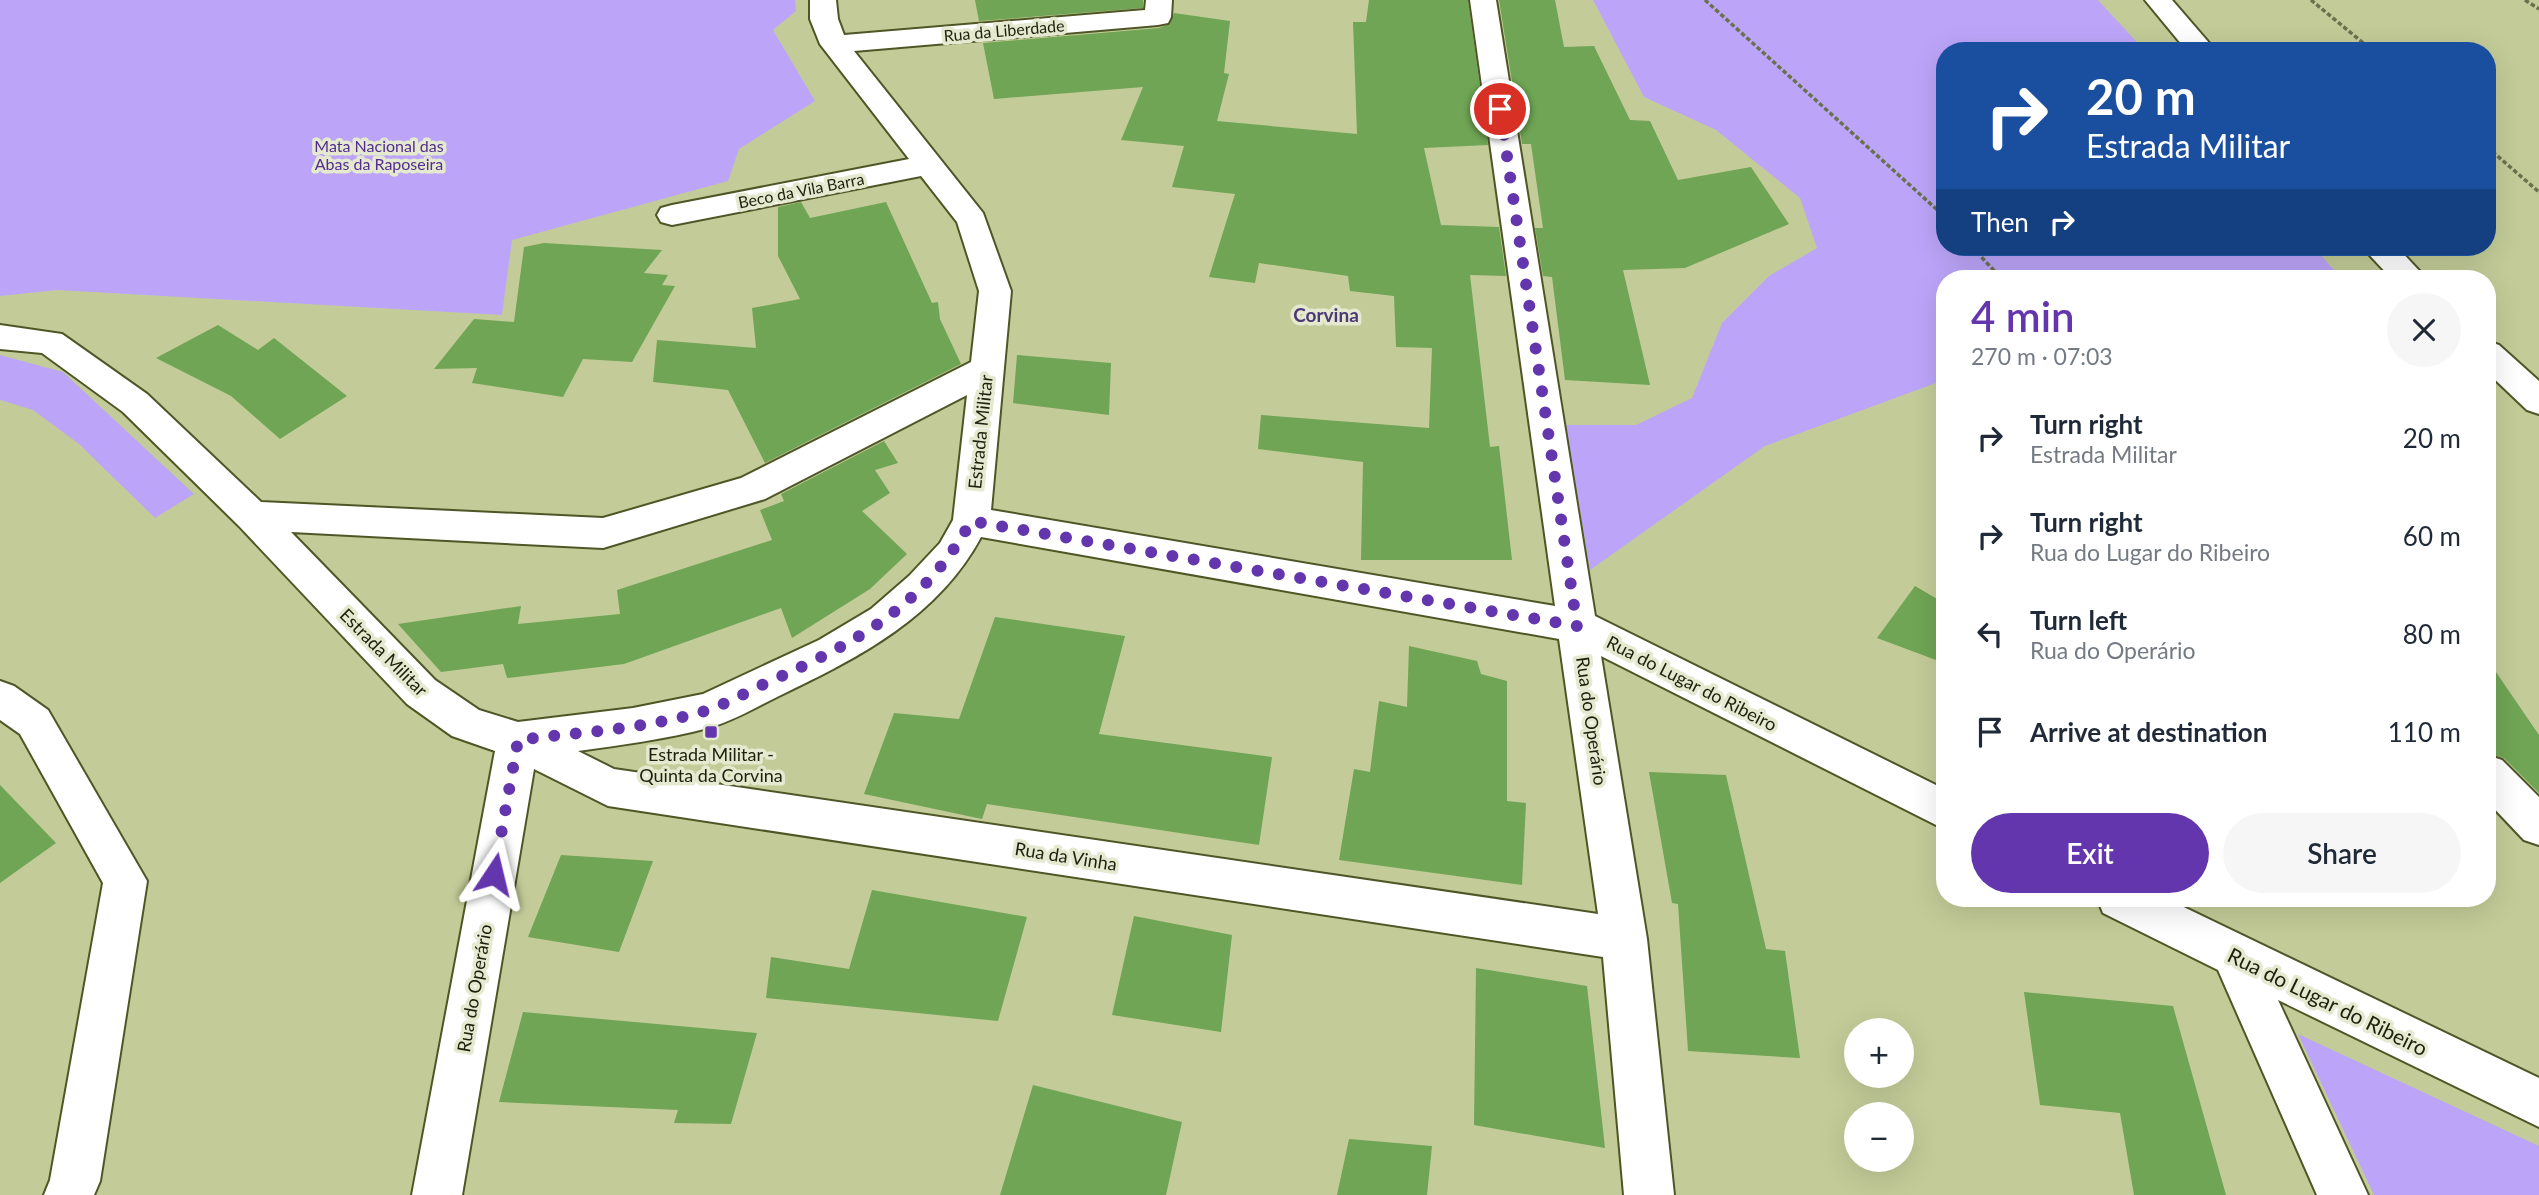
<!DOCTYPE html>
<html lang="en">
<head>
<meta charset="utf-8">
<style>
	:root { --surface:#fff; --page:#f6f6f7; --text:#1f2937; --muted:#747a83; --accent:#6436ae }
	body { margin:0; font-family:Lato,sans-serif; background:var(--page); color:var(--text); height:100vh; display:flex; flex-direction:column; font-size:26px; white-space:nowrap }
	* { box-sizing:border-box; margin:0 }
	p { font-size:23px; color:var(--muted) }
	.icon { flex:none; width:38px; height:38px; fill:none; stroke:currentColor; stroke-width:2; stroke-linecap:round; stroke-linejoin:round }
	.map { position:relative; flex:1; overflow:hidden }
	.details { position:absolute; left:1936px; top:270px; width:560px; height:637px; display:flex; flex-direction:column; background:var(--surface); border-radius:28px; box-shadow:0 7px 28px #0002 }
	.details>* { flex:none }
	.guide { position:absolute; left:1936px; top:42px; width:560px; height:214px; border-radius:28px; box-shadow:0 7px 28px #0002; background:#1a4fa0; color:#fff; overflow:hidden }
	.controls { position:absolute; left:1844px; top:1018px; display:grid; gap:14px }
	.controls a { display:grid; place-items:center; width:70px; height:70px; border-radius:50%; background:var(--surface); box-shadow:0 7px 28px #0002; font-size:35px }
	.pin { position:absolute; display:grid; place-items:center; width:60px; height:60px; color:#fff; margin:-30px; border:4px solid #fff; border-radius:50%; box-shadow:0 2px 7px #0007 }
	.me { position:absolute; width:77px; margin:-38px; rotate:10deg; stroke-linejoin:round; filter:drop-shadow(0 0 5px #0008) }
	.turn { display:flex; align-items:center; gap:24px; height:147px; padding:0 35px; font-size:32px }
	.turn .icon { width:91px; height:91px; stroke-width:2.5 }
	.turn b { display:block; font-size:49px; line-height:60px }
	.then { display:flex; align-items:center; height:66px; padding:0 35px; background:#0003; gap:14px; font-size:26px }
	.round { display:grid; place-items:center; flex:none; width:74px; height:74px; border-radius:37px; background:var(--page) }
	.overview { display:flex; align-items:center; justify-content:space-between; height:119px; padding:0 35px }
	h1 { font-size:42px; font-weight:600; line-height:52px; color:var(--accent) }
	.button { display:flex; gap:14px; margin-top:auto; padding:14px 35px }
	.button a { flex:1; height:80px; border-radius:42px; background:var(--accent); color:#fff; font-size:28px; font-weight:600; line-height:80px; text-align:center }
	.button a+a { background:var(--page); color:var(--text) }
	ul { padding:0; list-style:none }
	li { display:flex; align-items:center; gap:21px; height:98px; padding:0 35px }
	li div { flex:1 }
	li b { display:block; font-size:26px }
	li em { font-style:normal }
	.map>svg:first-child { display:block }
	.green { fill:#bca5f9 }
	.building { fill:#6fa554 }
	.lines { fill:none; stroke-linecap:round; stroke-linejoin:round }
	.street-casing { stroke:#4f5626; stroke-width:4 }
	.secondary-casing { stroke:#4f5626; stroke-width:4 }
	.path { stroke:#6b714e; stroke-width:3.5; stroke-dasharray:4.5 2.5; stroke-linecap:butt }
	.street { fill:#fff; fill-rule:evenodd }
	.secondary { fill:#fff; fill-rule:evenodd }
	.route { stroke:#6436ae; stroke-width:12; stroke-dasharray:0 21.6 }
	.poi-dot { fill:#6436ae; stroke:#e4e9cf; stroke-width:2.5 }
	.labels { text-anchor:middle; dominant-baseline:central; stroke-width:7; stroke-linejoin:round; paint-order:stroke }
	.far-street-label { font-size:16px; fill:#1d200c; stroke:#e4e9cf }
	.far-park-label { font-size:16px; fill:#532d91; stroke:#e4e9cf }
	.street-label { font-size:18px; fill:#1d200c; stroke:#e4e9cf }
	.poi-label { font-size:18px; fill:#1d200c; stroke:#e4e9cf }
	.neighbourhood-label { font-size:19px; font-weight:bold; fill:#4c3975; stroke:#e4e9cf }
	.near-street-label { font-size:21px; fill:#1d200c; stroke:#e4e9cf }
</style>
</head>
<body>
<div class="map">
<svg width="2539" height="1195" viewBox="0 0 2539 1195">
	<rect width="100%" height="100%" fill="#c3cc98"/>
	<!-- green -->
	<g class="green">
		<path d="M0,0h795l1,11 -23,19 42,71 -76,48 -11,32 -216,59 -10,75 -445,-25 -57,6z"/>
		<path d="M1593,0h505l47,51h-201v196h370l26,30 -314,1 -8,-8 -26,8h-48v102l-179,66 -175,124 -24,-145h70l56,-27 30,-75 47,-47 48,-28 -17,-50 -84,-68 -72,-33z"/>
		<path d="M0,355l63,17 131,122 -39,24 -76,-74 -46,-34 -33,-10z"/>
		<path d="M2298,1034l241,112v49h-165z"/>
	</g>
	<!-- building -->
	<g class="building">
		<path d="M975,0h168v8l-164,13z"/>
		<path d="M1369,0h99l20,145 -64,3 17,77 58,2 7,49 -36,-1 20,172 9,-1 13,114h-151l2,-98 -105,-13 3,-34 168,13 3,-80 -36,-1 -2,-51 -44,-5 -2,-15 -89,-13 -4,20 -46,-6 26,-83 -63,-7 12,-41 -63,-6 22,-53 -149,12 -11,-56 176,-15 11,-4 4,-11 56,8 -6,52 5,1 -12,47 140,13 -4,-112h13z"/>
		<path d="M1499,0h56l9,47 30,-1 36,74 20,1 28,59 73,-13 38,57 -104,44 -62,2 27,115 -85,-5 -13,-103 -9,-1 -8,-48h8l-12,-84h-9z"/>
		<path d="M801,202l9,16 76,-16 46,101 6,-1 2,17 21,45 -196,99 -37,-73 -75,-8 4,-42 99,8 -4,-40 48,-9 -22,-43v-49z"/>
		<path d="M544,243l118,7 -18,23 24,2 -6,10 13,1 -43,76 -49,-3 -20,38 -91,-14 5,-15 -43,1 40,-50 40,3 10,-75z"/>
		<path d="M218,325l40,25 16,-12 73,58 -67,43 -49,-43 -75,-38z"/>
		<path d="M1017,355l94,8 -2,52 -96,-12z"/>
		<path d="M884,441l14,22 -23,7 15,23 -28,18 45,43 -37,35 -78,49 -11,-30 -157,56 -117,14 -4,-14 -62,8 -43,-48 123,-18 -3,18 102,-10 -3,-24 155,-50 -12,-30 24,-9 -3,-7z"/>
		<path d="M1915,586l29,17v60l-67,-25z"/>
		<path d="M995,617l130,19 -26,98 173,23 -13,88 -272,-41 -5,15 -118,-25 30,-81 65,6z"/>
		<path d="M1409,646l68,15 4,13 26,7v120l19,2 -4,82 -183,-25 15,-91 16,3 9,-71 28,6z"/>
		<path d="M2487,659l52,76v58l-35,-35 -10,-3 -7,-7z"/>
		<path d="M1649,772l77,3 40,174 19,2 15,107 -112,-7 -10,-147 -6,-1z"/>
		<path d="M0,785l56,58 -56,40z"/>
		<path d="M561,855l92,6 -34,91 -91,-15z"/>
		<path d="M872,890l155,27 -29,104 -232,-23 5,-41 78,12z"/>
		<path d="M1134,916l98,19 -11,97 -109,-17z"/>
		<path d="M1476,968l111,18 18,162 -131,-23z"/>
		<path d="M2024,992l149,14 53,189h-92l-14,-82 -80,-8z"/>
		<path d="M523,1012l234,21 -26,91 -57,-1 4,-13 -179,-8z"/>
		<path d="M1033,1085l149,37 -16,73h-166z"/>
		<path d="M1349,1139l83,7 -5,49h-90z"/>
	</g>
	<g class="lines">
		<defs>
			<g id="street">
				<path d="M810,0h26l2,19 6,16 301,-25 1,-10h26l-1,17 -3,6 -10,2 -304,26 129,162 28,78 -20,219 564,96 -85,-606h26l99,616 349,173v40l-343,-173 46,283 27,256h-50l-21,-238 -995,-151 -74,-37 -72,426h-50l83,-444 -43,-15 -45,-32 -168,-178 -116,-114 -81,-59 -42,-4v-24l62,9 85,60 114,108 342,16 138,-40 230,-116 8,-71 -22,-69 -36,-46 -249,49 -11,-3 -4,-7 4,-7 11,-3 237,-46 -89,-115 -10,-25zM967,395l-14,125 -13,23 -31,33 -38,33 -52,31 -116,54 -70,14 -115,14 -39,-12 -44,-30 -144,-148 312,16 162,-49zM981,537l578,102 39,275 -984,-145 -36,-18c44,-6 88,-12 130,-23 26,-7 50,-22 73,-33 79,-38 157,-78 200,-158z"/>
				<path d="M0,681l14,5 34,24 99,171 -47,300 -6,14h-50l6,-15 53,-297 -83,-149 -20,-14z"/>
				<path d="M2487,755l15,5 37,37v48l-15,-5 -37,-39z"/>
				<path d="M2097,898h68l374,180v49l-261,-127 90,195h-51l-99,-225 -115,-57z"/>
			</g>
			<g id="secondary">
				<path d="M2145,0h27l44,51h-29z"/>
				<path d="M2362,247h35l29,31h-35z"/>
				<path d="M2487,341l12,4 40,36v33l-12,-4 -40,-38z"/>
			</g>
		</defs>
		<!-- street casing -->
		<use href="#street" class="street-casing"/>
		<!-- secondary casing -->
		<use href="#secondary" class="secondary-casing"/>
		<!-- path -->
		<g class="path">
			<path d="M1705,0l239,216"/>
			<path d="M2311,0l62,51"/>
			<path d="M2525,0l14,9"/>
			<path d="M2487,147l52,45"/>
			<path d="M1972,247l29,31"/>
		</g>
		<!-- street -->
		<use href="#street" class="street"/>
		<!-- secondary -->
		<use href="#secondary" class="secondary"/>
	</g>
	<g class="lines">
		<!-- route -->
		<path class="route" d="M494,874l24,-134c63,-8 129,-11 190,-30 21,-7 42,-20 63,-29 85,-39 153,-74 200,-160l606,105 -77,-517"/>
	</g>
	<!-- markers -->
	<rect class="poi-dot" x="704" y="725" width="14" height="14" rx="3.5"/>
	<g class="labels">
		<!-- far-street labels -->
		<g class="far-street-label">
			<text transform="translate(1004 30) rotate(-5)">Rua da Liberdade</text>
			<text transform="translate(801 190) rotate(-11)">Beco da Vila Barra</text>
		</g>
		<!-- far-park labels -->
		<g class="far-park-label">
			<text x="379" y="145">Mata Nacional das<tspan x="379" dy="18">Abas da Raposeira</tspan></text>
		</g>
		<!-- street labels -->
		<g class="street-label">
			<text transform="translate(980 432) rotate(-84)">Estrada Militar</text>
			<text transform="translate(384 652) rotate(45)">Estrada Militar</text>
			<text transform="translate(1692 683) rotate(27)">Rua do Lugar do Ribeiro</text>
			<text transform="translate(1592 721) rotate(82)">Rua do Operário</text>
			<text transform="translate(1066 856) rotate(9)">Rua da Vinha</text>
			<text transform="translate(474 988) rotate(-80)">Rua do Operário</text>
		</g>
		<!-- poi labels -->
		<g class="poi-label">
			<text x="711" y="754">Estrada Militar -<tspan x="711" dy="21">Quinta da Corvina</tspan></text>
		</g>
		<!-- neighbourhood labels -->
		<g class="neighbourhood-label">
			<text x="1326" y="314">Corvina</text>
		</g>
		<!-- near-street labels -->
		<g class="near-street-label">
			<text transform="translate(2328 1001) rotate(26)">Rua do Lugar do Ribeiro</text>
		</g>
	</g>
</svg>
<div class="controls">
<a>+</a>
<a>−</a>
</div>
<div class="pin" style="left:1500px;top:109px;background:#d93025"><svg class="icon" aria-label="arrive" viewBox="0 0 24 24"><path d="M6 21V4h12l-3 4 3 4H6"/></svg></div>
<svg class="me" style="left:494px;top:874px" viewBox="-20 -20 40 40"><path d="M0-17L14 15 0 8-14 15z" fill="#6436ae" stroke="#fff" stroke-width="4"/></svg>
<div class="guide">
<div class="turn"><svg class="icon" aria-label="right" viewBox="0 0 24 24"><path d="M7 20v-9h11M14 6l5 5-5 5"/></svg><div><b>20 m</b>Estrada Militar</div></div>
<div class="then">Then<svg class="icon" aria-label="right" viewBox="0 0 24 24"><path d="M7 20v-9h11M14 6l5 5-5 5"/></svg></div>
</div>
<section class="details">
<div class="overview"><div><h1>4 min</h1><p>270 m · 07:03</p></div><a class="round"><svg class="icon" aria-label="close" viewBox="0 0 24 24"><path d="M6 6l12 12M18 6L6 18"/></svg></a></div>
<ul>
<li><svg class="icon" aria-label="right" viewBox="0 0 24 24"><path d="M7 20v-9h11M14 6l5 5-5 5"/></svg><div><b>Turn right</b><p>Estrada Militar</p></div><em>20 m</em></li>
<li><svg class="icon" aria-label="right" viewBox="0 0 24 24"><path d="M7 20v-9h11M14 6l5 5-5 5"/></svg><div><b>Turn right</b><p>Rua do Lugar do Ribeiro</p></div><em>60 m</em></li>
<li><svg class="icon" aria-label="left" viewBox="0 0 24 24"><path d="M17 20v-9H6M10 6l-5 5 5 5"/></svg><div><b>Turn left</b><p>Rua do Operário</p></div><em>80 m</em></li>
<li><svg class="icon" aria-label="arrive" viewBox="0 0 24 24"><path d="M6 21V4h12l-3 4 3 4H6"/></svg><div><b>Arrive at destination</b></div><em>110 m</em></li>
</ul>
<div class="button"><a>Exit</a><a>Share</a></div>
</section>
</div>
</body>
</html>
